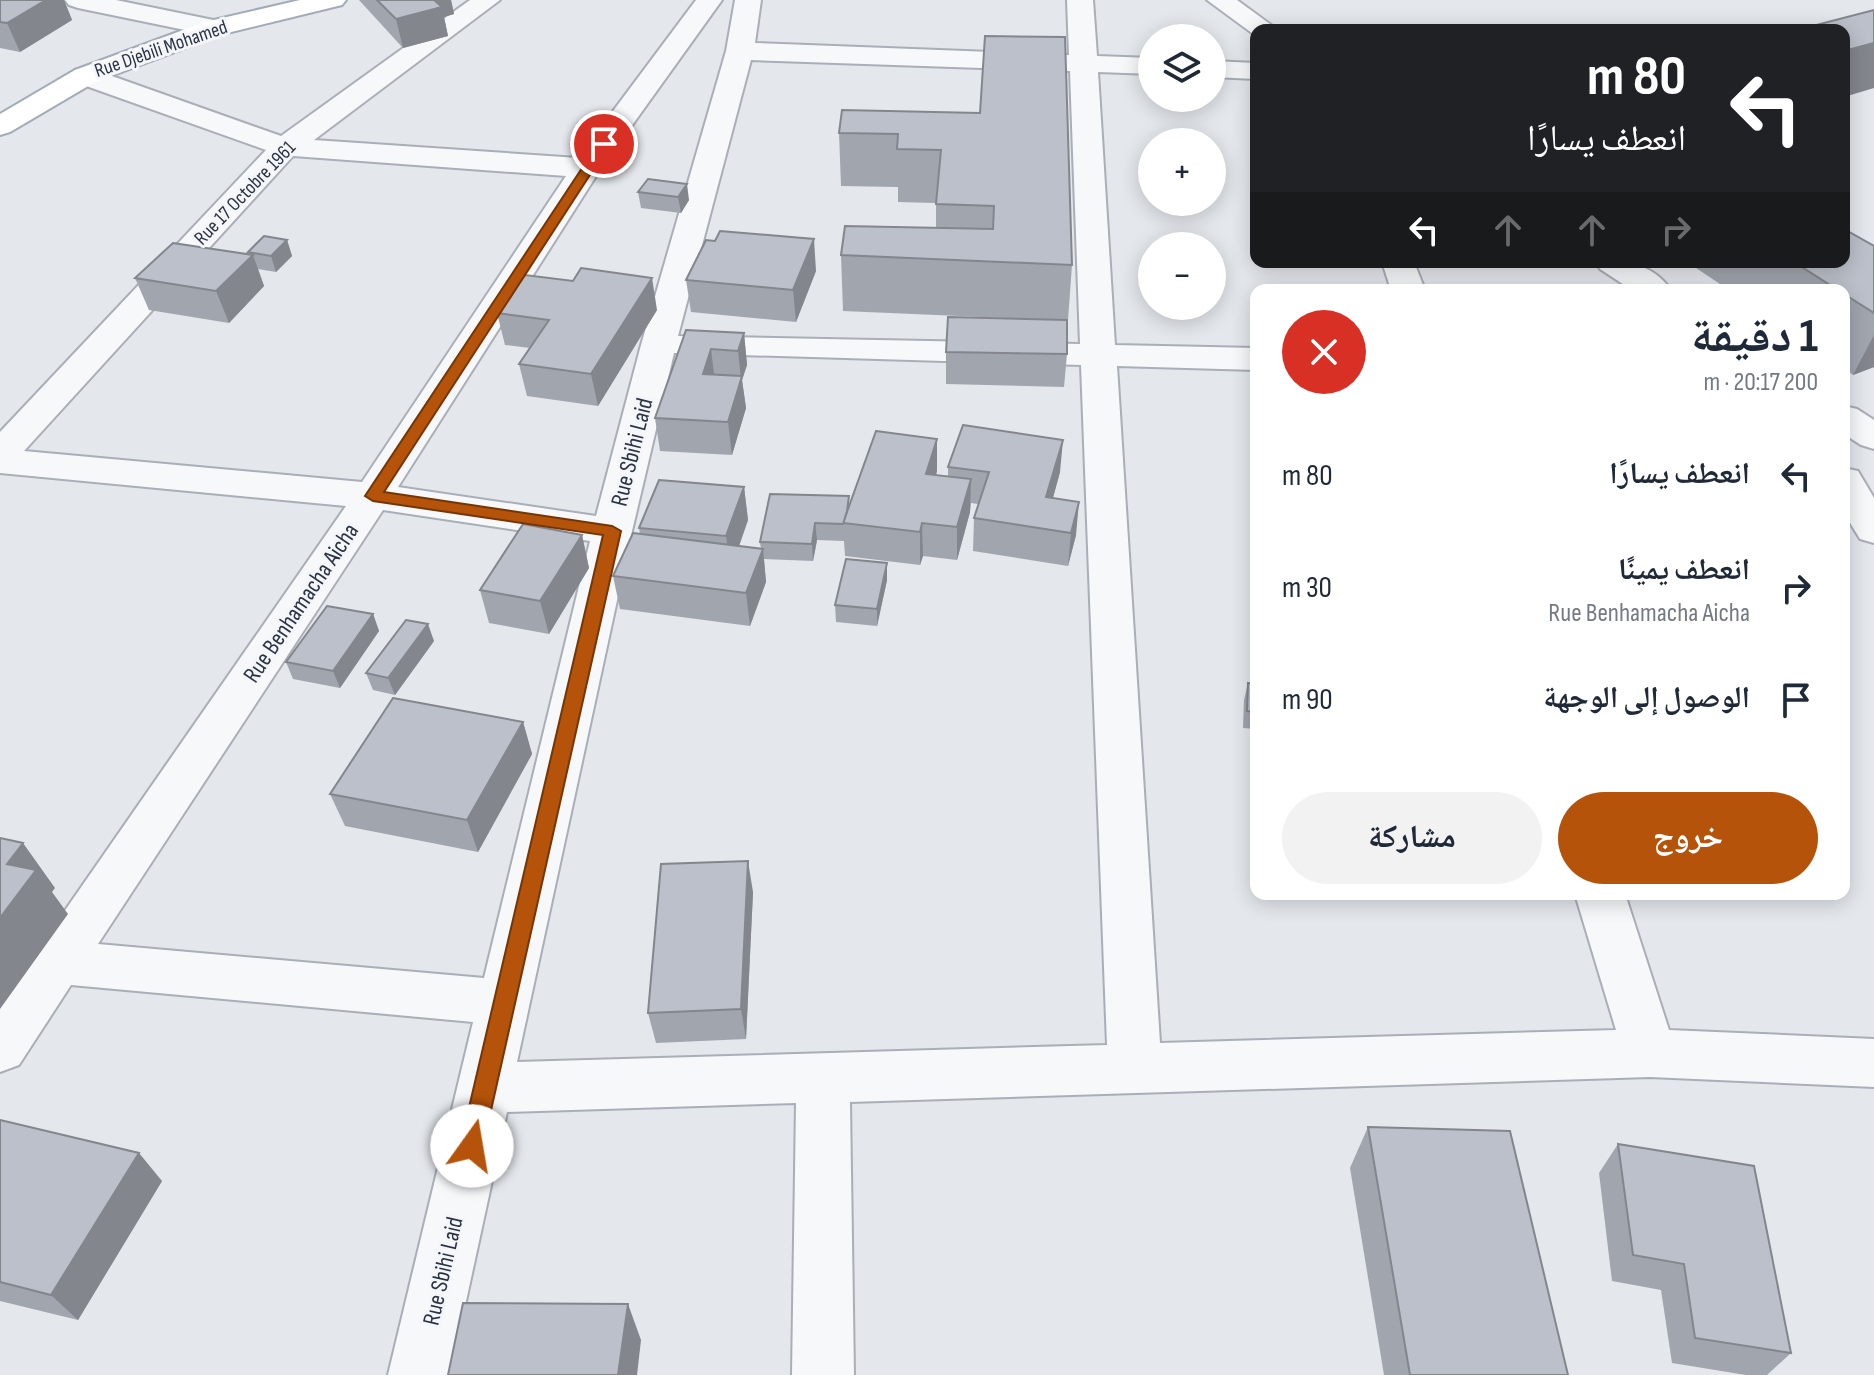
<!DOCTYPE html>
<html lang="ar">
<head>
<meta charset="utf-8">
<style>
	:root { --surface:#fff; --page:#f2f2f3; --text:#1f2937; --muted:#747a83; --accent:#b45309 }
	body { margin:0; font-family:"Sofia Sans Condensed","Noto Naskh Arabic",sans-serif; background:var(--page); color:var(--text); direction:rtl; height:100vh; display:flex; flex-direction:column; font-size:30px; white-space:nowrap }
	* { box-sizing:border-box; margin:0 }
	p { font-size:26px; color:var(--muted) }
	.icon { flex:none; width:44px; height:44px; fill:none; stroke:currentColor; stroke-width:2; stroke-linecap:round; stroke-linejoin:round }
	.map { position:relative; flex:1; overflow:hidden; direction:ltr }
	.side { position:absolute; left:1250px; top:284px; width:600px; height:616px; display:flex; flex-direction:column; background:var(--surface); border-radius:16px; box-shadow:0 4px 20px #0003; direction:rtl }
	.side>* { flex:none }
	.guide { position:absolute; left:1250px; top:24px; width:600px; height:244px; border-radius:16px; box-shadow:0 4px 20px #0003; direction:rtl; background:#202124; color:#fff; overflow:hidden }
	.buttons { position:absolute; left:1138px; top:24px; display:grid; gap:16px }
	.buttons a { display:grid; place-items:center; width:88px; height:88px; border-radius:50%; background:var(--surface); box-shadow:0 4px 20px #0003; font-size:40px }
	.pin { position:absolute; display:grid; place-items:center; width:68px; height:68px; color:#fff; margin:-34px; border:4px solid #fff; border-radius:50%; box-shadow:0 2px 8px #0007 }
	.me { position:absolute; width:88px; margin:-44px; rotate:13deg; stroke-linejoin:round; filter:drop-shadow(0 0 6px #0008) }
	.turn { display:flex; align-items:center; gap:28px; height:168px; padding:0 32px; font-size:36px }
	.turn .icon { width:104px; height:104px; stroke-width:2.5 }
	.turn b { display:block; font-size:56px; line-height:68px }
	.lanes { display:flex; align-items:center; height:76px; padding:0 32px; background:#0003; justify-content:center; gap:40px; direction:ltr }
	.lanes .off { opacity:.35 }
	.round { display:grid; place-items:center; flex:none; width:84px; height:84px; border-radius:42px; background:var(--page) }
	.summary { display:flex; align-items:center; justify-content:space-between; height:136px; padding:0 32px }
	h1 { font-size:48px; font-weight:700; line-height:60px }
	.primary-button { display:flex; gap:16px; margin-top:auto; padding:16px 32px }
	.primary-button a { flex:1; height:92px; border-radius:48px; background:var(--accent); color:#fff; font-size:32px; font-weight:700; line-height:92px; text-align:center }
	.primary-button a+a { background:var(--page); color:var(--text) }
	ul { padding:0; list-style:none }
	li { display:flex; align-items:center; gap:24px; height:112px; padding:0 32px }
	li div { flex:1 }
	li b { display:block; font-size:30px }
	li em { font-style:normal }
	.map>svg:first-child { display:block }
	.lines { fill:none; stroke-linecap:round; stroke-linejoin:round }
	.minor-casing { stroke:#a9aeb7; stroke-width:4 }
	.major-casing { stroke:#a3abb8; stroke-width:4 }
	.minor { fill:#f7f8fa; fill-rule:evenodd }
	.major { fill:#fff; fill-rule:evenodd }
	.wall { fill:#a1a5ae }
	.shaded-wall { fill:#83868d }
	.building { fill:#bbc0ca; stroke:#83868d; stroke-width:2 }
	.route { fill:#b45309; stroke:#753606; stroke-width:2 }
	.labels { text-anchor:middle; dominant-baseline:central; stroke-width:6; stroke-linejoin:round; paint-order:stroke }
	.far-street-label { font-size:20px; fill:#2b3445; stroke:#f4f6f9 }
	.street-label { font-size:24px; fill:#2b3445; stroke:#f4f6f9 }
</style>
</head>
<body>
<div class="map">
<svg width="1874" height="1375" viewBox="0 0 1874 1375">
	<rect width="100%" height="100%" fill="#e4e7ec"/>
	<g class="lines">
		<defs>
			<g id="minor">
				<path d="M65,0h51l107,22 4,6 -4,6 -9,2 -136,-28 -9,-3z"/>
				<path d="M470,0h30l-186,140 264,18 118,-158h26l-122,170 -202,317 198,29 45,-171 85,-294 9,-51h26l-6,43 314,12 -2,-55h26l4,56 55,2v16l-54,-2 17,273 141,3v22l-139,-4 43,677 456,-13 -41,-136h50l44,136 205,9v48l-224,-10 -800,25 4,273h-62l4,-272 -289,9 -57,263h-62l85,-353 -402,-37 -52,80 -19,7v-68l346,-498 -346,-33v-41l266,-282 -191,-68 -4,-6 4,-6 10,-2 10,2 186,66zM751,60l319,11 10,273 -402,-8zM293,156l273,20 -204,306 -338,-31zM674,353l407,12 26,680 -590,17 115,-531zM383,510l207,31 -106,437 -386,-34z"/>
				<path d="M1207,0h30l41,30h-22v6z"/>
				<path d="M1212,61l44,2v16l-44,-2z"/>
				<path d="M1382,262h32l11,28h-34z"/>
				<path d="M1596,262c30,0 55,0 75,28h-39l-32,-21z"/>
				<path d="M1844,406l13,3 17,11v29l-13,-4 -17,-11z"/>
				<path d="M1844,468l14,3 16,27v45l-14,-4 -16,-26z"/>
			</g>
			<path id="major" d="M300,0h46l-4,5 -119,29 -128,48 -85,50 -10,3v-21l75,-44 130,-48z"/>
		</defs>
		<!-- minor casing -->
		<use href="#minor" class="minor-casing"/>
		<!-- major casing -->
		<use href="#major" class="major-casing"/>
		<!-- minor -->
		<use href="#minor" class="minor"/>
		<!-- major -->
		<use href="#major" class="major"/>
	</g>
	<!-- wall -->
	<g class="wall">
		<path d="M0,0h64l8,20 -52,32 -20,-4z"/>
		<path d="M359,0h92l3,14 -10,3 4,19 -45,12z"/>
		<path d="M980,113l92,152 -4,55h-1v34l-3,33 -118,-3v-32l110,-32 -213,-9 -2,-56 95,-27v-25l-38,-1v-15l-57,-1 -2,-53z"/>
		<path d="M648,179l41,21 -8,13 -40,-5 -3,-16z"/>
		<path d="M287,240l5,16 -16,16 -18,-3 6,17 -35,37 -80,-13 -14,-32 113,-24v-2z"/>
		<path d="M1874,246v121l-21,8 -9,-7v-78h-115l-42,-28h157z"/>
		<path d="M816,271l-20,51 -105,-10 -5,-32z"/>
		<path d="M573,281l84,29 -59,96 -71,-10 -8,-32 11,-16 -25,-3 -8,-32z"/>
		<path d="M686,330l58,3 3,32 -5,15 4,28 -14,47 -72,-4 -5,-33z"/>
		<path d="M948,467l112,5 -7,26 23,37 -8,31 -95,-15 1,-33 4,-14 -7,-1 -1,9 -13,48 -34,-4 -3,9 -75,-9 -1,-15 -27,-1 -4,21 -49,-2 2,23 -16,44 -130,-17 -7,-33 27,-42 -1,-6 105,-41 4,33 -9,26 22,3 -1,-7 89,-46v9l88,-34 -1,4 12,2z"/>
		<path d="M582,535l7,33 -40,66 -60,-11 -9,-33z"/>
		<path d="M887,563v17l-10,46 -41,-4 -1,-17z"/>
		<path d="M373,614l6,17 -39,57 -47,-9 -7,-17z"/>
		<path d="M434,641l-39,54 -22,-5 -7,-17z"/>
		<path d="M1248,683l8,1v45l-13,-1 1,-28z"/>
		<path d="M523,722l9,32 -54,98 -133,-26 -15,-32z"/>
		<path d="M753,892l-7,147 -90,4 -8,-30z"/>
		<path d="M0,1120l162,61 -84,139 -78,-19z"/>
		<path d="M1368,1127l200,248h-184l-34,-207z"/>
		<path d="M1618,1144l173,209 -24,22h-21l-74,-12 -11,-73 -49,-9 -13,-108z"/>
	</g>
	<!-- shaded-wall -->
	<g class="shaded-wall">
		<path d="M46,0h18l8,20 -52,32 -13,-29z"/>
		<path d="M428,0h23l3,14 -10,3 4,19 -45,12 -7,-29z"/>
		<path d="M1874,43v45l-30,9v-46z"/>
		<path d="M687,184l2,16 -8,13 -3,-16z"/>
		<path d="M814,239l2,32 -20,51 -3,-32z"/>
		<path d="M287,240l5,16 -16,16 -5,-16z"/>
		<path d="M253,255l11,31 -35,37 -13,-32z"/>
		<path d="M652,278l5,32 -59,96 -7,-32z"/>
		<path d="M744,333l3,32 -5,15 4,28 -14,47 -4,-33 13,-43 -3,-28z"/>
		<path d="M1874,335v32l-21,8z"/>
		<path d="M711,349l4,33 -12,-8z"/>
		<path d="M937,439v32l-11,36v-33z"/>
		<path d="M1063,440l-3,32 -16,58 2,-33z"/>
		<path d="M971,479l-1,33 -13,48v-33z"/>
		<path d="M744,487l4,33 -17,49 -5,-33z"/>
		<path d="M1079,502l-3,33 -8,31 3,-33z"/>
		<path d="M815,523l2,17 -4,21 -1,-17z"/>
		<path d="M922,523l1,33 -3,9v-33z"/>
		<path d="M582,535l7,33 -40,66 -9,-33z"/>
		<path d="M763,549l3,33 -16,44 -4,-33z"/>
		<path d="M887,563v17l-10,46v-17z"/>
		<path d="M373,614l6,17 -39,57 -7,-17z"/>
		<path d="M428,624l6,17 -39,54 -7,-17z"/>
		<path d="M523,722l9,32 -54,98 -11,-32z"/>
		<path d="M23,843l32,45 -3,4 16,22 -68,95v-91l7,-54z"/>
		<path d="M748,861l5,31 -7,147 -5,-30z"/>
		<path d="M139,1153l23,28 -84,139 -27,-25z"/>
		<path d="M628,1304l13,36 -4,35h-19z"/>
	</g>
	<!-- building -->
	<g class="building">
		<path d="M0,0h46l-39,23 -7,-1z"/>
		<path d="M377,0h57l8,7 -46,12z"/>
		<path d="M1874,10v33l-30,8v-21h-47z"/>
		<path d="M985,36l80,1 7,228 -231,-10 4,-29 148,3 1,-23 -58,-2 5,-54 -44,-1 1,-15 -59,-1 3,-23 138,3z"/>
		<path d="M648,179l39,5 -9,13 -40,-5z"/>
		<path d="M1844,229l30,17v67l-30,-19v-4h-6l-44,-28h50z"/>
		<path d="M720,231l94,8 -21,51 -107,-10 20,-40 9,1z"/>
		<path d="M264,236l23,4 -16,16 -23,-4z"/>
		<path d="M173,243l80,12 -37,36 -81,-13z"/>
		<path d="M581,268l71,10 -61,96 -72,-10 30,-44 -52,-7 28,-38 48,6z"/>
		<path d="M948,317l119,3v34l-121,-2z"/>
		<path d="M686,330l58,3 -6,18 -27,-2 -8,25 39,2 -14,46 -73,-4z"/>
		<path d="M963,425l100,15 -17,57 33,5 -8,31 -97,-15 15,-46 -41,-5z"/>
		<path d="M876,431l61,8 -11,35 45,5 -14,48 -35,-4 -2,9 -77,-9z"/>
		<path d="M659,480l85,7 -18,49 -87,-8z"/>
		<path d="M770,494l79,2 -2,15 -4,13 -28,-1 -3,21 -52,-2z"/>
		<path d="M523,524l59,11 -42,66 -60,-11z"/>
		<path d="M633,533l130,16 -17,44 -133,-17z"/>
		<path d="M846,559l41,4 -10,46 -42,-4z"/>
		<path d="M327,606l46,8 -40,57 -47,-9z"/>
		<path d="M406,620l22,4 -40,54 -22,-5z"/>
		<path d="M1248,683l8,1v28l-9,-1z"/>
		<path d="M393,698l130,24 -56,98 -137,-26z"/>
		<path d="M0,838l23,5 -16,21 29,6 -36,48z"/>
		<path d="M748,861l-7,148 -93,4 13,-149z"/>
		<path d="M0,1120l139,33 -88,142 -51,-13z"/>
		<path d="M1368,1127l142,4 58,244h-158z"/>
		<path d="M1618,1144l136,22 37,187 -96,-15 -11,-74 -51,-9z"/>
		<path d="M463,1303l165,1 -10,71h-170z"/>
	</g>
	<!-- route -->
	<path class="route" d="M604,140l6,4 -226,348 228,34 9,5 -138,615 -3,7 -8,4 -9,-4 -3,-7 143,-611 -230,-34 -8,-5 233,-352z"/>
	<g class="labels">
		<!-- far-street labels -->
		<g class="far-street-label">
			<text transform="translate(161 49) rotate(-19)">Rue Djebili Mohamed</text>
			<text transform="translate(245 193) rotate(-46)">Rue 17 Octobre 1961</text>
		</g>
		<!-- street labels -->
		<g class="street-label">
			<text transform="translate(632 452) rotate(-76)">Rue Sbihi Laid</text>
			<text transform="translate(301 603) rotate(-56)">Rue Benhamacha Aicha</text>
			<text transform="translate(443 1271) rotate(-77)">Rue Sbihi Laid</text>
		</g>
	</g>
</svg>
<div class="buttons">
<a><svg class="icon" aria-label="layers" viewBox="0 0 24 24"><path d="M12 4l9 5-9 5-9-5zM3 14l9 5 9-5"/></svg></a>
<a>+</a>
<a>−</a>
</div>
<div class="pin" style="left:604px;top:144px;background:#d93025"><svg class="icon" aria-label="arrive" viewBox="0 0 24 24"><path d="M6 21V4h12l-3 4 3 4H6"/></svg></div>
<svg class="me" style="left:472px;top:1146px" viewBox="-20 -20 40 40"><circle r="19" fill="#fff"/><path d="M0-13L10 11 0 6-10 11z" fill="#b45309"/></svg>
<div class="guide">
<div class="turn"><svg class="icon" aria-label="left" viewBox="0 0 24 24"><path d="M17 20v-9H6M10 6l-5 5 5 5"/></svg><div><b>80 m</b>انعطف يسارًا</div></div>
<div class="lanes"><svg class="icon" aria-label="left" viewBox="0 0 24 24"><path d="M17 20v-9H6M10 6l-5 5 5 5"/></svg><svg class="icon off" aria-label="ahead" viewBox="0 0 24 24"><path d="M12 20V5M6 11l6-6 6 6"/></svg><svg class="icon off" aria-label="ahead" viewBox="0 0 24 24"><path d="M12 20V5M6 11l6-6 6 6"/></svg><svg class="icon off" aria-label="right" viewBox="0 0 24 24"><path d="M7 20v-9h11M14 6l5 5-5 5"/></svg></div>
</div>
<section class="side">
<div class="summary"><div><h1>1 دقيقة</h1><p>200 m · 20:17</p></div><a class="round" style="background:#d93025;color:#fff"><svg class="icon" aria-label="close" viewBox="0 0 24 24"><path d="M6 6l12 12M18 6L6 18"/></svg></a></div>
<ul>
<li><svg class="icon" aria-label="left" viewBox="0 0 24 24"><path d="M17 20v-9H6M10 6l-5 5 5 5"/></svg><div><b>انعطف يسارًا</b></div><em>80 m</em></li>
<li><svg class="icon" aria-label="right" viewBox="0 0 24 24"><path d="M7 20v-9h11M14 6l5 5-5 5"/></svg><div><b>انعطف يمينًا</b><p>Rue Benhamacha Aicha</p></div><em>30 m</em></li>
<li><svg class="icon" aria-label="arrive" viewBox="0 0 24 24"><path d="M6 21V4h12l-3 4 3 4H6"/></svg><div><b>الوصول إلى الوجهة</b></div><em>90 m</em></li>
</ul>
<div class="primary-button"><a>خروج</a><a>مشاركة</a></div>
</section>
</div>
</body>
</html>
